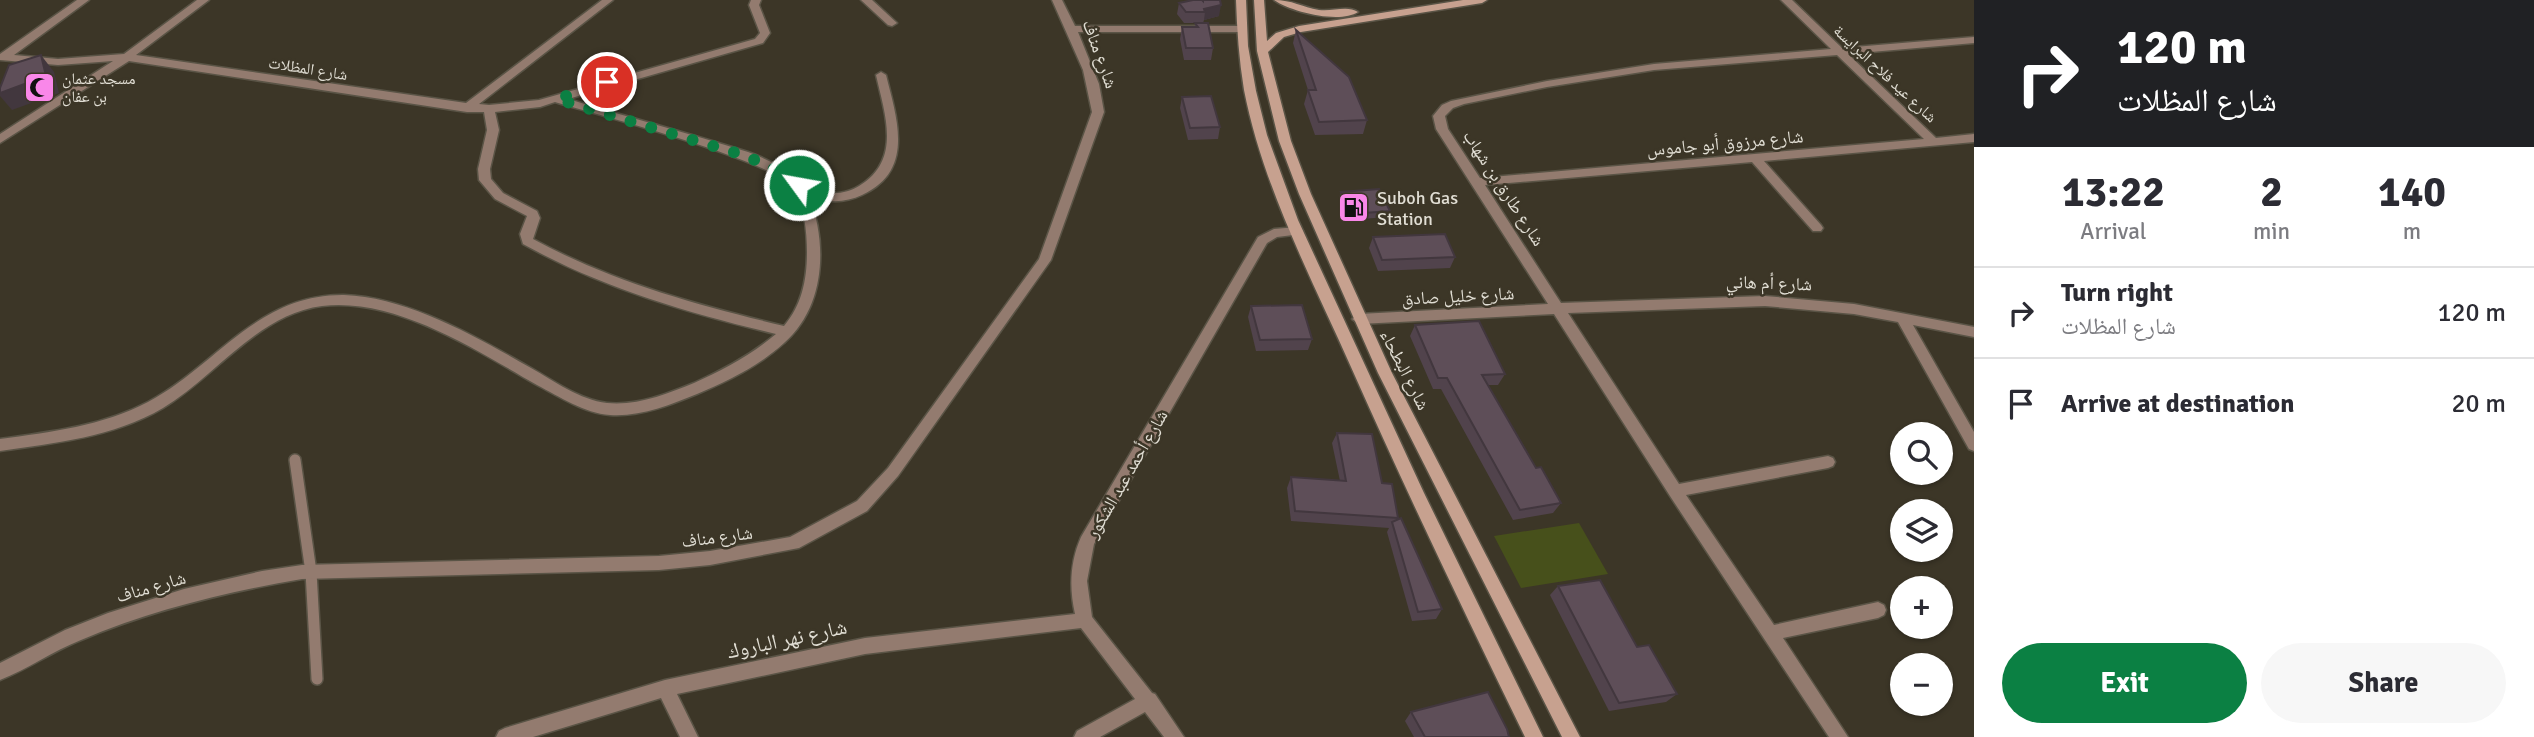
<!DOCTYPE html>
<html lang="en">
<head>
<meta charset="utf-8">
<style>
	:root { --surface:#fff; --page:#f7f7f7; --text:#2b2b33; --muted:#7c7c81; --line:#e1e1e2; --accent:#0b8043 }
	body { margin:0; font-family:Signika,"Noto Naskh Arabic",sans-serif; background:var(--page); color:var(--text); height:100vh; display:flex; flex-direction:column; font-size:26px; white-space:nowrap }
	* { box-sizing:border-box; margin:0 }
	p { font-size:23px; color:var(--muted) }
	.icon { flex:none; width:38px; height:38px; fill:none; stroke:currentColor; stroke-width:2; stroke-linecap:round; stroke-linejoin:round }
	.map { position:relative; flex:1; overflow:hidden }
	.details { display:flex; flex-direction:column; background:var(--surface); width:560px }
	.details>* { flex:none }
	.banner { background:#202124; color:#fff; overflow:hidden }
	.controls { position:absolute; left:1890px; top:422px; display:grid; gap:14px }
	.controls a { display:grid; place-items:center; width:63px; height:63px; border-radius:50%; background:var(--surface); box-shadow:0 2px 5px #0004; font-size:35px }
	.pin { position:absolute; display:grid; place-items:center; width:60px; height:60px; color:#fff; margin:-30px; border:4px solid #fff; border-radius:50%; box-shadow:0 2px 7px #0007 }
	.me { position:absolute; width:77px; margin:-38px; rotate:302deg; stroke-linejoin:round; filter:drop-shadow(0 0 5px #0008) }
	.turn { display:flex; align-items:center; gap:24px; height:147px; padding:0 28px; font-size:32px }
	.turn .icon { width:91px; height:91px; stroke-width:2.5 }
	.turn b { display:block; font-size:49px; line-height:60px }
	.eta { display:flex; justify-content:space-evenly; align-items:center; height:119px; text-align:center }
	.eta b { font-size:42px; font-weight:700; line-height:49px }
	.action { display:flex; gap:14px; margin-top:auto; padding:14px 28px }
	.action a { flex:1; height:80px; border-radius:42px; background:var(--accent); color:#fff; font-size:28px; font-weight:700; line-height:80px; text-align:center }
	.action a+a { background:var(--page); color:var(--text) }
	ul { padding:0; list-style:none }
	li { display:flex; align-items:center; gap:21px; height:91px; padding:0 28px; border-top:2px solid var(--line) }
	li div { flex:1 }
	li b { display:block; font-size:26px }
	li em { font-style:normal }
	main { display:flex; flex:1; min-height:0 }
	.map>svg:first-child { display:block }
	.green { fill:#47501b }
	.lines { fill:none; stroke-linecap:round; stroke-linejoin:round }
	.lane-casing { stroke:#5a5446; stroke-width:14 }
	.street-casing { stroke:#5a5446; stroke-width:3 }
	.secondary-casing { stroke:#5a5446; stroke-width:3 }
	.lane { stroke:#937b6f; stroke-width:11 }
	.street { fill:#937b6f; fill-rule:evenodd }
	.secondary { fill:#c7a18f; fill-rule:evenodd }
	.wall { fill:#51434c }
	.shaded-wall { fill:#42373e }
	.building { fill:#5e4e58; stroke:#42373e; stroke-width:2 }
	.route { stroke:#0b8043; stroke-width:12; stroke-dasharray:0 21.6 }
	.labels { text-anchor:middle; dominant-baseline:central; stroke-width:5; stroke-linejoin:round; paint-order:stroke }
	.far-street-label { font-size:16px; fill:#e1ded4; stroke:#3c3627 }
	.far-poi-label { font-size:16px; fill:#e1ded4; stroke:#3c3627; text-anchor:start }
	.street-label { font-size:18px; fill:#e1ded4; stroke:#3c3627 }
	.poi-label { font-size:18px; fill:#e1ded4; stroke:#3c3627; text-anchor:start }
	.near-street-label { font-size:21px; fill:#e1ded4; stroke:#3c3627 }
</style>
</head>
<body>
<main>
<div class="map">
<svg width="1974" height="737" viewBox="0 0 1974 737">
	<rect width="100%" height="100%" fill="#3c3627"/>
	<!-- green -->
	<path class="green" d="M1579,523l29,51 -87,14 -27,-52z"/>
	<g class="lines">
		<defs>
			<path id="lane" d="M295,460l16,112 6,107"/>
			<g id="street">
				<path d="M77,0h12l-75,55 44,4 66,-5 73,-54h12l-73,55 330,48 136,-103h11l-134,104 10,1 50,-5 216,-61 5,-6 -11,-28 2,-5h10l-2,5 11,28 -7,10 -195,56c60,18 120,34 180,53 14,5 30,13 43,21 9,6 17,13 27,17 13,6 30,3 41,-4 43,-26 26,-71 17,-111l5,-3 5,3c11,44 29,96 -24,120 -17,8 -35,8 -53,1 19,49 16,111 -25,147 -25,23 -56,38 -87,51 -27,11 -57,23 -87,21 -26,-2 -50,-18 -73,-30 -61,-35 -142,-88 -215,-79 -64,8 -107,71 -159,102 -49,29 -108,35 -163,43v-12c51,-7 102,-13 148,-37 69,-37 109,-108 196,-107 63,2 133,42 187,73 23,13 49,32 76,35 30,3 60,-9 87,-20 29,-13 57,-28 82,-49 -88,-21 -174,-46 -253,-90l-3,-10 7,-18 -32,-17 -16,-19 -1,-11 9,-39 -3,-18h-17l-338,-51 -129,82v-9l113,-73 -55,4 -58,-5v-6zM555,102c40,12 224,60 240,87 9,17 12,43 12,63 0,27 -5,53 -23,74 -87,-21 -172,-44 -251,-87l7,-21 -3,-7 -34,-18 -12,-14 -1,-10 9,-39 -4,-18 45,-5z"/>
				<path d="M861,0h11l25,23 -5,3 -4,-1z"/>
				<path d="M1052,0h10l13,26h165l5,3 -5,3h-162l21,52 5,28 -53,148 -153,216 -31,35 -68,37 -89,17 -51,5 -357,9c-76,13 -150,31 -221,61 -28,11 -53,29 -81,40v-17l65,-33 43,-17 76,-24 78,-18 40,-6 357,-9 51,-5 80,-14 67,-36 31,-33 151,-209 53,-147 -9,-42z"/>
				<path d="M1781,0h11l50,48 132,-11v6l-126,11 88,84 38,-4v8l-210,19 57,64 2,3 -2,3h-8l-61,-69 -267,23 76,118 204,-7 89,8 120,23v10l-61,-12 61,107v19l-5,-2 -71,-127 -44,-8 -89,-8 -197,7 111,171 149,-28 5,2 2,4 -2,4 -5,2 -142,27 88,130 104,-23 6,3 2,5 -2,5 -6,3 -95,20 65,99h-19l-159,-241 -116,-182 -195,10 -7,-5 7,-5 189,-10 -112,-175 -3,-13 9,-11 9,-4 96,-20 107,-17 177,-15zM1837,55l87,84 -444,39 -32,-49 -3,-13 8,-8 11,-4 83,-17 107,-17z"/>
				<path d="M1297,227l6,4 -2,3 -24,3 -10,6 -173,301 -7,37 5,36 60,76 3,1 29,43h-20l-19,-25 -45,25h-26l3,-6 58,-32 -54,-71 -216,26 -188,40 21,43h-18l-19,-39 -128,39h-37l3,-6 6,-3 160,-48 200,-42 210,-24c-6,-27 -5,-52 6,-77l177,-300 16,-8z"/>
			</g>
			<g id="secondary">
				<path d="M1236,0h10l2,46 8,45 11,44 31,85 126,273 119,244h-18c-60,-123 -119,-246 -174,-370 -40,-90 -88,-180 -107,-277 -5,-30 -7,-60 -8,-90z"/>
				<path d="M1254,0h10l3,41 9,-8 23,-7 164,-26h24l-5,3 -181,29 -17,5 -16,15 23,89 20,53 81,179 188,364h-18l-184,-364 -79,-179 -20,-53 -22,-90z"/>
				<path d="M1274,0c18,0 28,7 45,10 13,2 28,-5 39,2 -18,12 -67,0 -84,-12z"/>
			</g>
		</defs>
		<!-- lane casing -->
		<use href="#lane" class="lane-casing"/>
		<!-- street casing -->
		<use href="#street" class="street-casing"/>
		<!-- secondary casing -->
		<use href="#secondary" class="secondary-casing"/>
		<!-- lane -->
		<use href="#lane" class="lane"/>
		<!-- street -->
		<use href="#street" class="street"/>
		<!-- secondary -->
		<use href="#secondary" class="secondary"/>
	</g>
	<!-- wall -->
	<g class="wall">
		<path d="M1179,3l40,13 -15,4 -1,3 10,25 -2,12h-27l-4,-21 2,-12h13v-4h-11l-7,-9z"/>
		<path d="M1296,30l71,90 -4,14 -48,1 -11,-31 4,-14 -15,-47z"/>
		<path d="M1182,97l38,30 -2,12 -30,1 -8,-32z"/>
		<path d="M1341,192l49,19 -3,6 -38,3 -10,-22z"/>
		<path d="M1373,237l82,20 -5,11 -72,3 -9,-23z"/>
		<path d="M1251,306l61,33 -4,11 -52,1 -8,-34z"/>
		<path d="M1415,325l90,49 -7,11h-10l48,83 25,35 -8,10 -40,7 -72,-131h-8l-23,-53z"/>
		<path d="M1337,433l45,50 16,35 -1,2 45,89 -6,10 -24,2 -25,-89 2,-4 -98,-7 -4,-33 4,-11 49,4 -8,-38z"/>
		<path d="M1558,586l79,61 40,47 -11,8 -57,9 -59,-116z"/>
		<path d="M1411,712l98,25h-95l-9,-16z"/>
	</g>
	<!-- shaded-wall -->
	<g class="shaded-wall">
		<path d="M1221,5l-2,11 -15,4 1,-8 -1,-3z"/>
		<path d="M41,55l13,17 5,21 -47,17 -12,-14v-3z"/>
	</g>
	<!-- building -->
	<g class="building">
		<path d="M1193,0h9l1,1v-1h17l1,5 -17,4 1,3h-19l-7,-9z"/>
		<path d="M1195,23h13l5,25h-27l-4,-21h16z"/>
		<path d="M1296,30l53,47 18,43 -48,2 -11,-32h8z"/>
		<path d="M41,55l5,21 -46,17v-5l9,-23z"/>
		<path d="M1211,96l9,31 -30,1 -8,-31z"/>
		<path d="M1379,189l11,22 -39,3 -10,-22z"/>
		<path d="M1445,234l10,23 -73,3 -9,-23z"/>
		<path d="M1302,305l10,34 -52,1 -9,-34z"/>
		<path d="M1479,321l26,53 -23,1 54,93 5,-1 20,36 -41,7 -73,-132h-9l-23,-53z"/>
		<path d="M1337,433l35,1 10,49 10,1 6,34 -103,-7 -4,-34 55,4z"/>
		<path d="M1401,518l41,91 -24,3 -26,-90z"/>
		<path d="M1600,580l37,67 12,-2 28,49 -58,9 -61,-117z"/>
		<path d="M1488,692l19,37 2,8h-84l-14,-25z"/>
	</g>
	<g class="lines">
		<!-- route -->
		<path class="route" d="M607,82l-50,17 189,57 28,13 25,16"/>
	</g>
	<!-- icons -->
	<defs>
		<symbol id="mosque-square" viewBox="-11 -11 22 22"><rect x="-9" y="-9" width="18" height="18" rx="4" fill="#f987e9" stroke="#3c3627"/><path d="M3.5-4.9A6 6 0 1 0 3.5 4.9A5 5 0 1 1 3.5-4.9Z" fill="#111"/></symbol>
		<symbol id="fuel-square" viewBox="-11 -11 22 22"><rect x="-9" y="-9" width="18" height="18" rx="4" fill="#f987e9" stroke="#3c3627"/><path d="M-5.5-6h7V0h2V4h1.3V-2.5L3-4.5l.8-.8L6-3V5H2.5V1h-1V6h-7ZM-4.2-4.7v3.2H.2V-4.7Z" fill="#111"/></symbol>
	</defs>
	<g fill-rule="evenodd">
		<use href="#mosque-square" x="22" y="70" width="35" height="35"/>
		<use href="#fuel-square" x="1336" y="190" width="35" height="35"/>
	</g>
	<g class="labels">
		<!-- far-street labels -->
		<g class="far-street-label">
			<text transform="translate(308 69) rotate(9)">شارع المظلات</text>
			<text transform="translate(1885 74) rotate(43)">شارع عيد فلاح البرايسة</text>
		</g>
		<!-- far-poi labels -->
		<g class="far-poi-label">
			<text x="62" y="79">مسجد عثمان<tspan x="62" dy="18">بن عفان</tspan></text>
		</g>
		<!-- street labels -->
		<g class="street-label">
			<text transform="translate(1100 54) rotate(70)">شارع مناف</text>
			<text transform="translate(1725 143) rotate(-5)">شارع مرزوق أبو جاموس</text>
			<text transform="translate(1504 188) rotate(57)">شارع طارق بن شهاب</text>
			<text transform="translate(1769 283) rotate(2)">شارع أم هاني</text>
			<text transform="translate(1458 296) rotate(-3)">شارع خليل صادق</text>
			<text transform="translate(1405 370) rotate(63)">شارع البطحاء</text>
			<text transform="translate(1127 474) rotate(-60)">شارع أحمد عبد الشكور</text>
			<text transform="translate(717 537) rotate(-7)">شارع مناف</text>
			<text transform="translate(151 587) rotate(-16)">شارع مناف</text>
		</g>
		<!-- poi labels -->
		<g class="poi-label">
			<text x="1377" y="198">Suboh Gas<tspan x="1377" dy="21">Station</tspan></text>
		</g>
		<!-- near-street labels -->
		<g class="near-street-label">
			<text transform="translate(787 639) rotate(-12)">شارع نهر الباروك</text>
		</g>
	</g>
</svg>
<div class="controls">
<a><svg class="icon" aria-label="search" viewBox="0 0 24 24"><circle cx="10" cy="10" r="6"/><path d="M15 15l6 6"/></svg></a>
<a><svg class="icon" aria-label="layers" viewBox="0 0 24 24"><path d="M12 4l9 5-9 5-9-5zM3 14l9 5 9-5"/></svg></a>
<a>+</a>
<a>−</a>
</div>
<div class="pin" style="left:607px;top:82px;background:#d93025"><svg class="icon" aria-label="arrive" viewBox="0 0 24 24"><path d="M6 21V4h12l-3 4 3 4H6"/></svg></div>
<svg class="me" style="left:799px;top:185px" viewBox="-20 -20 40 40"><circle r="17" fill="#0b8043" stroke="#fff" stroke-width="3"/><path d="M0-11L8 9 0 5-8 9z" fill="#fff"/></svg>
</div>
<section class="details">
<div class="banner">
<div class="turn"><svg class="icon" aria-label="right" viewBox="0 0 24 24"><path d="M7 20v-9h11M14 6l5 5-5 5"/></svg><div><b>120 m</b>شارع المظلات</div></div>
</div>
<div class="eta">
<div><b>13:22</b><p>Arrival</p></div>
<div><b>2</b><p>min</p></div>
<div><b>140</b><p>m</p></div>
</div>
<ul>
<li><svg class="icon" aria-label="right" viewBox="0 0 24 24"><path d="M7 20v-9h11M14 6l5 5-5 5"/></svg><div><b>Turn right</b><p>شارع المظلات</p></div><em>120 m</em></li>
<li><svg class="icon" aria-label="arrive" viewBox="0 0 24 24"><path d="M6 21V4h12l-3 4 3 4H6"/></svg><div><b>Arrive at destination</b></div><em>20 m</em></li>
</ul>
<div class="action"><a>Exit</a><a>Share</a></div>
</section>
</main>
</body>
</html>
